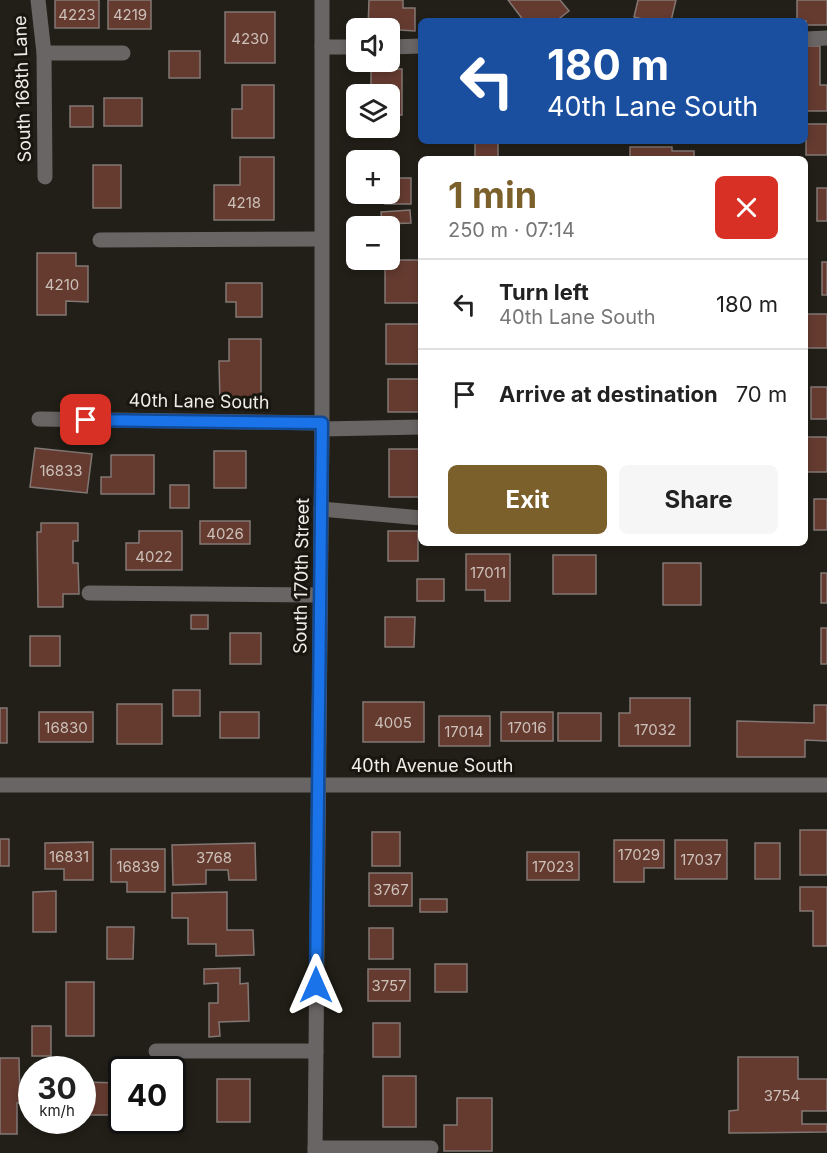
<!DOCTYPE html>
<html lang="en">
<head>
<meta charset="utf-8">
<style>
	:root { --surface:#fff; --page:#f6f6f6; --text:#222; --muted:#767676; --line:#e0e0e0; --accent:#7b602b }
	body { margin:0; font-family:Inter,sans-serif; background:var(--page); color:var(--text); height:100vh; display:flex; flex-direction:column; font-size:22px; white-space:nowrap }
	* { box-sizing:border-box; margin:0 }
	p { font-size:20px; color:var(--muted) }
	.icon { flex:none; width:33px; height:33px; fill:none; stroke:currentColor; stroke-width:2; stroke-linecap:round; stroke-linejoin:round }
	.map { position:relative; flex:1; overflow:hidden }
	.side { position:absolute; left:418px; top:156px; width:390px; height:390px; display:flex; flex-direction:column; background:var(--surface); border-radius:9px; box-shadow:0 3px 9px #0003 }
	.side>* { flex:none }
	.banner { position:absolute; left:418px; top:18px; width:390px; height:126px; border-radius:9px; box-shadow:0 3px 9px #0003; background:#1a4fa0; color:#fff; overflow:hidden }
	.fabs { position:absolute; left:346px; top:18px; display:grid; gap:12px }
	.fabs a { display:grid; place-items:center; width:54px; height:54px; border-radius:9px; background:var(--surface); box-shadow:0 3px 9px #0003; font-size:30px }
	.speed { position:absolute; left:18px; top:1056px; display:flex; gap:12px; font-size:30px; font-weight:700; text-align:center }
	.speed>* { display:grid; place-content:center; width:78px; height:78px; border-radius:50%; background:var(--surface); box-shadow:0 3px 9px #0003; line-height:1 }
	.speed small { font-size:15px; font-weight:400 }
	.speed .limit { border:3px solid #111; border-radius:9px; background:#fff; color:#111 }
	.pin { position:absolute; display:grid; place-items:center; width:51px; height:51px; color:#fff; margin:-26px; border-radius:12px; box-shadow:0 3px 9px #0006 }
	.me { position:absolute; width:66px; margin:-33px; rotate:0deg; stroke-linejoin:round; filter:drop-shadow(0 0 4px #0008) }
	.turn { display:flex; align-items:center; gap:21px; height:126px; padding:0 30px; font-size:27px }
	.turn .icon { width:78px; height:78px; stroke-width:2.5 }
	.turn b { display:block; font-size:42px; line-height:51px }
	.round { display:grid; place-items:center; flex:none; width:63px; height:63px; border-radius:9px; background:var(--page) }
	.head { display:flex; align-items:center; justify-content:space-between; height:102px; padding:0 30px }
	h1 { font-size:36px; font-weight:700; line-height:45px; color:var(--accent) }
	.action { display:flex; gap:12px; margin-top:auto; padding:12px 30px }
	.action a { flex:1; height:69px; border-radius:9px; background:var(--accent); color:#fff; font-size:24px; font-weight:700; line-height:69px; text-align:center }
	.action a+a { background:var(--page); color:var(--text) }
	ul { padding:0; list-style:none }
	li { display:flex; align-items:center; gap:18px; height:90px; padding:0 30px; border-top:2px solid var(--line) }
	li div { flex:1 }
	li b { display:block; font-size:22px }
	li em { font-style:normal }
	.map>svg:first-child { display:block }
	.building { fill:#653b30; stroke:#827774; stroke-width:1.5 }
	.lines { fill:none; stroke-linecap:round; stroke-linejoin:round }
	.minor { stroke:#6a6565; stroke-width:15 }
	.route-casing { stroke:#114b97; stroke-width:15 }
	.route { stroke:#1a73e8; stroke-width:10 }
	.labels { text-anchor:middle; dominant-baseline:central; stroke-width:6; stroke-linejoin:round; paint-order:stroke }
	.number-label { font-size:15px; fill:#ccc0b9 }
	.street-label { font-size:18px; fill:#eeede7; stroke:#18160e }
</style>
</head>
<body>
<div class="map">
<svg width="827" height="1153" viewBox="0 0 827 1153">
	<rect width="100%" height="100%" fill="#211f17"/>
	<!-- building -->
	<g class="building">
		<rect x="55" y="0" width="44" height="28"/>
		<rect x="108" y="0" width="43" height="29"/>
		<path d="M369,0h34v8h12v23l-47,-3z"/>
		<path d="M508,0h52l9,11 -13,10h-32z"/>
		<path d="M638,0h38l-5,21h-20l-17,-4z"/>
		<path d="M797,0h30v25h-21v-4h-9z"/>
		<rect x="225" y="12" width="50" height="51"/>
		<path d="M806,46h14v39h7v26h-21z"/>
		<rect x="169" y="51" width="31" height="27"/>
		<path d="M371,69h31v46h-12v-21h-19z"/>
		<path d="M242,85h32v53h-42v-29h10z"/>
		<rect x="104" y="98" width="38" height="28"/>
		<rect x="70" y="106" width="23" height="21"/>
		<rect x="806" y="124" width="21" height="31"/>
		<rect x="475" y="141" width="23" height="18"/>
		<path d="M630,147h42v4h22v8h-64z"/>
		<path d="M240,157h34v63h-60v-35h26z"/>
		<rect x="93" y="165" width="28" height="43"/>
		<path d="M390,178h21v26h-26v-10h5z"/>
		<rect x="817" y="188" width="10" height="33"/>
		<path d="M410,210l1,13 -29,1 -1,-12z"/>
		<path d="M37,253h39v13h12v36l-22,-1v14h-29z"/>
		<rect x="385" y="260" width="37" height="43"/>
		<rect x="822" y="262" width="5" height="33"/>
		<path d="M226,283h36v34h-26v-15h-10z"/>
		<rect x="806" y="314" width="21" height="34"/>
		<rect x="386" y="324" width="36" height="40"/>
		<path d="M229,339h32v65h-41l-1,-43h10z"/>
		<rect x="388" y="379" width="34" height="33"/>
		<rect x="811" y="387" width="16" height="32"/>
		<rect x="806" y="437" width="21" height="35"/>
		<path d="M35,448l57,6 -5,39 -57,-6z"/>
		<rect x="389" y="449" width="32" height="48"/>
		<rect x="214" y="451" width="32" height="37"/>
		<path d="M111,455h43v39h-53v-17h10z"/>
		<rect x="170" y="485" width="19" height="23"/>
		<rect x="814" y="499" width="13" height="31"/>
		<rect x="200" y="521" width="50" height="23"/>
		<path d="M41,523h37v18h-5v22h5l1,31h-16v13h-25l-1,-75h4z"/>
		<path d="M139,531h43v39h-56v-27h13z"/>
		<rect x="388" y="531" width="30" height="30"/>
		<path d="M466,554h44v47h-25v-11h-19z"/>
		<rect x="553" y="555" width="43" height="39"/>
		<rect x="663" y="563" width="38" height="42"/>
		<rect x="821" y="573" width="6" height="30"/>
		<rect x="417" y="579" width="27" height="22"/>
		<rect x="191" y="615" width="17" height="14"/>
		<path d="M385,617h30l-1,30h-29z"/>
		<rect x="821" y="628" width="6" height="36"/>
		<rect x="230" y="633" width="31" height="31"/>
		<rect x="30" y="636" width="30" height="30"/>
		<rect x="173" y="690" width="27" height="26"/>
		<path d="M630,698h60v48h-71v-33h11z"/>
		<rect x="363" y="702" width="61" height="40"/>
		<rect x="117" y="704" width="45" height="40"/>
		<path d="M814,705h13v36l-22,-1v17h-68v-36l77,2z"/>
		<rect x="0" y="708" width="7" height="35"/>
		<rect x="39" y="712" width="54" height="30"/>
		<rect x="220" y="712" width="39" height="26"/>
		<rect x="501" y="712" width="52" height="29"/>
		<rect x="558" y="713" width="43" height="28"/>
		<rect x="439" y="716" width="51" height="30"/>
		<rect x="800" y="830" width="27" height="45"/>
		<rect x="372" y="832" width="28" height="34"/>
		<rect x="0" y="839" width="9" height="27"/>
		<path d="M614,840h50v28h-20v14h-30z"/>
		<rect x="675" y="840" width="52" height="39"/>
		<path d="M93,842v38h-29v-11h-19v-26z"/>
		<path d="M255,843l1,37h-27l-1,-10h-22v14l-33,1 -1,-40z"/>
		<rect x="755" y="843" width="25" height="36"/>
		<path d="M111,849h54v43h-38v-10h-16z"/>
		<rect x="527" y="852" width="52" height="28"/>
		<rect x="369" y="873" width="43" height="33"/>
		<path d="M800,887h27v59h-14v-35h-13z"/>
		<path d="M56,891v41h-23v-40z"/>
		<path d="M227,892v38h26l1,25 -38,1v-12h-28v-26h-16v-25z"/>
		<rect x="420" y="899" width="27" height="13"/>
		<path d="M107,927h27l-1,32h-26z"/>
		<rect x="369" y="928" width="24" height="31"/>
		<rect x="435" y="964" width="32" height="28"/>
		<path d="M240,968v16l8,-1 1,38 -30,1 1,14 -11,1v-34h9v-20l-14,1v-15z"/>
		<rect x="368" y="969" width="42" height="32"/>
		<rect x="66" y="982" width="28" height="54"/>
		<rect x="373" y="1023" width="27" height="34"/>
		<rect x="32" y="1026" width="19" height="30"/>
		<path d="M738,1057h60v22h29v32h-25v13h25v8l-98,1v-22l9,-1z"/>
		<path d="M0,1058h19l1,45h-3v31h-17z"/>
		<rect x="383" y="1076" width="33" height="51"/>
		<rect x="217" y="1079" width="33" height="43"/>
		<path d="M82,1082l40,1v32h-40z"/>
		<path d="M457,1098h35v53h-48v-26h13z"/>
	</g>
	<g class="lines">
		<!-- minor -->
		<g class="minor">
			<path d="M38,0l6,53 1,124"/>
			<path d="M806,39l21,-1"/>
			<path d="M322,47h35"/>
			<path d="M390,47l32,-1"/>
			<path d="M44,53h79"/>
			<path d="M100,240l220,-1"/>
			<path d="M39,419l283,4"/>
			<path d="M322,429l100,-2"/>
			<path d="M321,509l101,9"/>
			<path d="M89,593l231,2"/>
			<path d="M0,785h827"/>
			<path d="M156,1051h160"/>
			<path d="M315,1148h116"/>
			<path d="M315,1153l7,-724v-429"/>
		</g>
	</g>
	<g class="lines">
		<defs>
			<path id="route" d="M86,420l236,3 -6,562"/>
		</defs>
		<!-- route casing -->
		<use href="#route" class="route-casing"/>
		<!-- route -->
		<use href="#route" class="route"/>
	</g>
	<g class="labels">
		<!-- number labels -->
		<g class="number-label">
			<text x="77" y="14">4223</text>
			<text x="130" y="14">4219</text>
			<text x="250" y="38">4230</text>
			<text x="244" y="202">4218</text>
			<text x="62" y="284">4210</text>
			<text x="61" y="470">16833</text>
			<text x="225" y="533">4026</text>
			<text x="154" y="556">4022</text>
			<text x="488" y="572">17011</text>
			<text x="393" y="722">4005</text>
			<text x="66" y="727">16830</text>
			<text x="527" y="727">17016</text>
			<text x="655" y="729">17032</text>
			<text x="464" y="731">17014</text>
			<text x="639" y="854">17029</text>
			<text x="69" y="856">16831</text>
			<text x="214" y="857">3768</text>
			<text x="701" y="859">17037</text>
			<text x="138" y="866">16839</text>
			<text x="553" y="866">17023</text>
			<text x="391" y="889">3767</text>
			<text x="389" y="985">3757</text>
			<text x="782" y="1095">3754</text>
		</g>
		<!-- street labels -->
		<g class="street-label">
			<text transform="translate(22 89) rotate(-92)">South 168th Lane</text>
			<text transform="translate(199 401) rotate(1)">40th Lane South</text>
			<text transform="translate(301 576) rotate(-89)">South 170th Street</text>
			<text x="432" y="765">40th Avenue South</text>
		</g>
	</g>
</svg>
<div class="fabs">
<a><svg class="icon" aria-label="sound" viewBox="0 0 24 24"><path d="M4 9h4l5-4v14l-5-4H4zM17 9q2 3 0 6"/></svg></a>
<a><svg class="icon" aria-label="layers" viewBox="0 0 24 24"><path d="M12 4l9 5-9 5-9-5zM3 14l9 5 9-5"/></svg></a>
<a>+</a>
<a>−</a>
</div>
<div class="speed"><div>30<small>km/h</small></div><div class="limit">40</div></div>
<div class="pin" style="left:86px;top:420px;background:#d93025"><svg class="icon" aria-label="arrive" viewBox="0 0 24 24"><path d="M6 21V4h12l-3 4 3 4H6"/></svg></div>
<svg class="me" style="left:316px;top:985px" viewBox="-20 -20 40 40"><path d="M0-17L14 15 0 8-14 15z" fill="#1a73e8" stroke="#fff" stroke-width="4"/></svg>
<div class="banner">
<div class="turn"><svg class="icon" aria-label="left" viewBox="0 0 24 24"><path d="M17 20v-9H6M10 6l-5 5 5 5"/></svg><div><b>180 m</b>40th Lane South</div></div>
</div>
<section class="side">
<div class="head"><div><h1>1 min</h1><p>250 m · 07:14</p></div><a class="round" style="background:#d93025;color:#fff"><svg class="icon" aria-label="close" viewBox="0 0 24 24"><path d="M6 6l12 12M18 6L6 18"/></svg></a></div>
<ul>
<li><svg class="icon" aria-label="left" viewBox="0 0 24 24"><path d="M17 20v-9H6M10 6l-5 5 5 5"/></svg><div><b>Turn left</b><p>40th Lane South</p></div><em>180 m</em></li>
<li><svg class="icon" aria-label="arrive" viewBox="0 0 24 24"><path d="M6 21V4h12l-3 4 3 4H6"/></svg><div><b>Arrive at destination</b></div><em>70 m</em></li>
</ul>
<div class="action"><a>Exit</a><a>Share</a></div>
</section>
</div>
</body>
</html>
